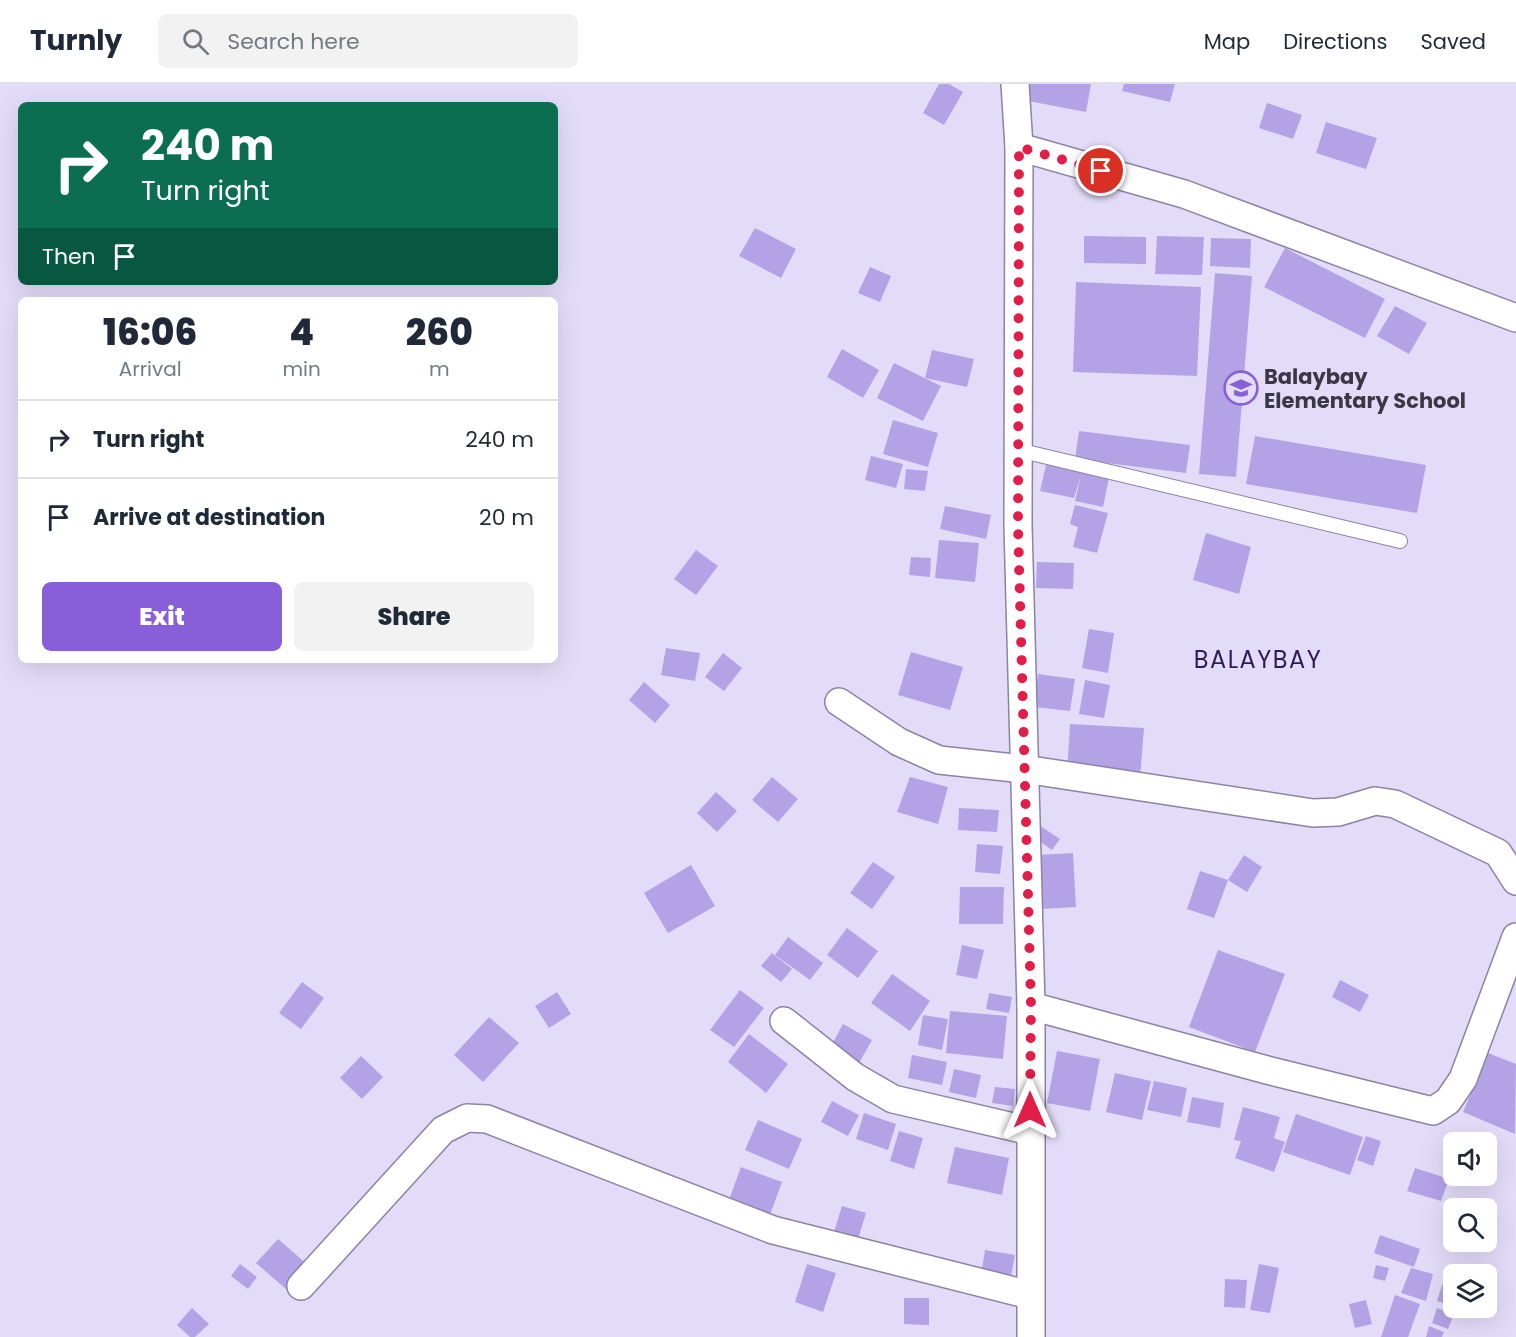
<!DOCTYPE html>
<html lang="en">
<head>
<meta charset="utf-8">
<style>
	:root { --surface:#fff; --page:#f2f2f3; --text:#1f2937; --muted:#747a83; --line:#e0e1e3; --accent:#885fd9 }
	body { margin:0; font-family:Poppins,sans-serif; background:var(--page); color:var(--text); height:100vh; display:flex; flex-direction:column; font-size:22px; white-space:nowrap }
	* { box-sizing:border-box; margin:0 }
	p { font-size:20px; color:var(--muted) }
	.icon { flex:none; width:33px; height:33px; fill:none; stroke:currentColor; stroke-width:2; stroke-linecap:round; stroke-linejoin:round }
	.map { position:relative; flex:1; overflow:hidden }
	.side { position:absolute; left:18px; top:213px; width:540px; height:366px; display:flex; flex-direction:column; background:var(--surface); border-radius:9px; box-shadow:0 6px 24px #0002 }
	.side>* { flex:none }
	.hud { position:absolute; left:18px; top:18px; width:540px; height:183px; border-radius:9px; box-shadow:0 6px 24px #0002; background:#0b6e4f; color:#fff; overflow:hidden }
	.tools { position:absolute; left:1443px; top:1048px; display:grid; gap:12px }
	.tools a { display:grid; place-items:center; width:54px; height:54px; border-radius:9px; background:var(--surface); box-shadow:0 6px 24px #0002; font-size:30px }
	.pin { position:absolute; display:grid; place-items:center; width:51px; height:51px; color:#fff; margin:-26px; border:3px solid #fff; border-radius:50%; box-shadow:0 2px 6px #0007 }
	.me { position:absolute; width:66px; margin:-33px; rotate:0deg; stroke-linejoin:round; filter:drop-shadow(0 0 4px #0008) }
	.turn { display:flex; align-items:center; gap:21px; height:126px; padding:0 24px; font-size:27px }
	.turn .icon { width:78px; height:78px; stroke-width:2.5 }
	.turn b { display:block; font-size:42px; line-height:51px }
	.then { display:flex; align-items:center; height:57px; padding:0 24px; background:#0003; gap:12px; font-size:22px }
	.eta { display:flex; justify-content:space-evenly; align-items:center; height:102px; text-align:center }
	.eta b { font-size:36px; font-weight:800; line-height:42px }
	.primary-button { display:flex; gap:12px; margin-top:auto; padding:12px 24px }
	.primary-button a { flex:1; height:69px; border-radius:9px; background:var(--accent); color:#fff; font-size:24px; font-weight:800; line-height:69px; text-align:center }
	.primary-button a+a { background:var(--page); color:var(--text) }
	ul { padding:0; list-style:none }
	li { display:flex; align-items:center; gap:18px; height:78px; padding:0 24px; border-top:2px solid var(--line) }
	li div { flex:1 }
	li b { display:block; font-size:22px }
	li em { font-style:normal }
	header { display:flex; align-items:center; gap:36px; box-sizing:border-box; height:84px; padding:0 30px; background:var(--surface); border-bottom:2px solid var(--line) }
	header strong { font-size:28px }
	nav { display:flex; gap:33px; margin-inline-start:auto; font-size:21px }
	.search { width:420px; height:54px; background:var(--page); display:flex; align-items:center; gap:15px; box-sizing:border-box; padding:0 21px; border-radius:9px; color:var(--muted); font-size:22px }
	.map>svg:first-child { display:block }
	.building { fill:#b4a2e6 }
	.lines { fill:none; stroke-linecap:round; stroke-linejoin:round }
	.service-casing { stroke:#8b83a5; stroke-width:16 }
	.minor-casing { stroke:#8b83a5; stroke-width:30 }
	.service { stroke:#fff; stroke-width:14 }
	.minor { stroke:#fff; stroke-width:27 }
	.route { stroke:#e11d48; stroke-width:10; stroke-dasharray:0 18 }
	.labels { text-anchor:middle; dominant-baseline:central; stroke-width:4.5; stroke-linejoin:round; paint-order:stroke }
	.poi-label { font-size:21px; font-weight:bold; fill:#3b3846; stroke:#e3dcf9; text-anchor:start }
	.quarter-label { font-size:24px; letter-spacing:1.5px; fill:#301b55; stroke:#e3dcf9 }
</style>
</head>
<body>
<header>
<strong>Turnly</strong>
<div class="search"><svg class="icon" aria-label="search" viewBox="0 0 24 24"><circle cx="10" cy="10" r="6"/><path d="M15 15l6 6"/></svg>Search here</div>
<nav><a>Map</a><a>Directions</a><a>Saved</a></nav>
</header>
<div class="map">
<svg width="1516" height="1253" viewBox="0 0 1516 1253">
	<rect width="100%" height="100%" fill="#e3dcf9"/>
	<!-- building -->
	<g class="building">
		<path d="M939,0h10l14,8 -19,33 -21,-12z"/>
		<path d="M1020,0h71l-5,28 -68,-13z"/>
		<path d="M1124,0h51l-5,18 -48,-11z"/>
		<path d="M1267,19l35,12 -9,24 -34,-11z"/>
		<path d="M1326,38l51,16 -11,31 -50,-16z"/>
		<path d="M755,144l41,21 -15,29 -42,-22z"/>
		<path d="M1084,152l62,1v27l-62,-1z"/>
		<path d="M1157,152l47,1 -2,38 -47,-1z"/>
		<path d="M1211,154l40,1 -1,29 -40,-2z"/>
		<path d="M1285,164l100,51 -20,39 -101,-51z"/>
		<path d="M870,183l21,9 -11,26 -22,-9z"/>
		<path d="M1215,189l37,3 -16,201 -37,-3z"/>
		<path d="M1076,198l125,5 -4,89 -124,-4z"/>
		<path d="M1395,222l32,17 -18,31 -32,-18z"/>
		<path d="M842,265l37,21 -16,28 -36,-21z"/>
		<path d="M932,266l42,9 -7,28 -42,-9z"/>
		<path d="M894,279l47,23 -18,35 -46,-23z"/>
		<path d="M893,336l45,13 -10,34 -45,-13z"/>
		<path d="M1079,347l111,14 -4,28 -111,-14z"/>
		<path d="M1255,352l171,29 -9,48 -171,-29z"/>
		<path d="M871,372l32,8 -7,24 -31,-8z"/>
		<path d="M1047,377l62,17 -6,29 -28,-6 6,-26 -7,23 -34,-7z"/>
		<path d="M906,385l22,2 -3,20 -21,-2z"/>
		<path d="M1075,421l33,8 -11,40 -24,-6 5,-20 -8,-3z"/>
		<path d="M945,422l46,9 -5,24 -46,-10z"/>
		<path d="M1206,449l45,14 -12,47 -46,-14z"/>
		<path d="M939,456l40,3 -4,39 -40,-4z"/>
		<path d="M696,466l22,16 -22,29 -22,-16z"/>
		<path d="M911,473l20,1 -1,19 -21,-2z"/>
		<path d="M1037,478l37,1 -1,26 -37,-1z"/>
		<path d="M1089,545l25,4 -6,40 -26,-5z"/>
		<path d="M666,564l34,5 -5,28 -34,-6z"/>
		<path d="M911,568l52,15 -13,43 -52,-15z"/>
		<path d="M723,569l19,15 -18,23 -19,-14z"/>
		<path d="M1038,590l37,5 -5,32 -36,-4z"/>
		<path d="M1085,596l25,5 -6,33 -25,-4z"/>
		<path d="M644,598l26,23 -15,18 -26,-23z"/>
		<path d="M1070,640l74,4 -4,50 -73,-4z"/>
		<path d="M772,693l26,22 -20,23 -26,-22z"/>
		<path d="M910,693l38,10 -10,37 -41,-12z"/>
		<path d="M716,708l21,19 -20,21 -20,-19z"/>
		<path d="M959,724l40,2 -2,22 -39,-2z"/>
		<path d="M1039,741l21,14 -8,11 -20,-14z"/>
		<path d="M977,760l26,2 -3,28 -25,-2z"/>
		<path d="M1073,769l3,54 -36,2 -2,-54z"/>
		<path d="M1244,771l18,12 -15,25 -19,-12z"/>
		<path d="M873,778l22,15 -23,32 -22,-16z"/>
		<path d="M691,781l24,41 -47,27 -24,-40z"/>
		<path d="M1200,787l28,9 -14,38 -27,-9z"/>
		<path d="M960,803h44l-1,37h-44z"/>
		<path d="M847,844l31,23 -20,27 -31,-23z"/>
		<path d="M788,853l35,26 -13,17 -35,-25z"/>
		<path d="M962,861l22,5 -7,29 -21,-4z"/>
		<path d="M1218,866l67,24 -30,78 -66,-25z"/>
		<path d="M772,869l20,16 -11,13 -20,-16z"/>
		<path d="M892,890l38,27 -20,30 -39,-28z"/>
		<path d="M1340,896l29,15 -9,17 -28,-15z"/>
		<path d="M302,898l22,16 -23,31 -22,-16z"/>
		<path d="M740,906l24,18 -30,39 -24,-17z"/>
		<path d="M557,908l14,22 -22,14 -14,-22z"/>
		<path d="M989,909l23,4 -3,16 -23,-4z"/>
		<path d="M950,927l57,5 -4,43 -57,-6z"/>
		<path d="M923,931l25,4 -6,31 -24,-5z"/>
		<path d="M489,933l30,26 -36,39 -29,-27z"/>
		<path d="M843,940l29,16 -13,23 -29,-15z"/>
		<path d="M749,950l39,30 -22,29 -38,-31z"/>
		<path d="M1057,967l43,8 -10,52 -43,-8z"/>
		<path d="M1488,969l28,11 -1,70 -52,-22z"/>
		<path d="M912,971l35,7 -5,23 -34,-7z"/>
		<path d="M361,972l22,21 -21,22 -22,-21z"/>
		<path d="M954,985l27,6 -5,23 -27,-6z"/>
		<path d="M1115,989l36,8 -9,39 -36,-8z"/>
		<path d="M1154,997l33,7 -6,29 -34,-7z"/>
		<path d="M995,1003l20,2 -2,17 -21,-3z"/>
		<path d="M1192,1013l32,6 -4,25 -33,-6z"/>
		<path d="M832,1017l27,14 -11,21 -27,-14z"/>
		<path d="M1243,1023l37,10 -6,21 11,4 -11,30 -39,-14 6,-17 -7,-1z"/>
		<path d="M864,1029l32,11 -8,26 -32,-11z"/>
		<path d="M1296,1030l67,23 -13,38 -67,-23z"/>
		<path d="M758,1036l44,19 -13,30 -44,-19z"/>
		<path d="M899,1047l24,7 -9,31 -24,-8z"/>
		<path d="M1366,1052l15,5 -8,25 -16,-6z"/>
		<path d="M955,1063l54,11 -7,37 -55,-12z"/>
		<path d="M741,1083l41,15 -15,41 -41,-15z"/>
		<path d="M1415,1084l34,11 -8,22 -34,-10z"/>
		<path d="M842,1122l24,7 -8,26 -24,-7z"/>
		<path d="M1380,1151l40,14 -6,18 -40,-14z"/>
		<path d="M278,1155l30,26 -21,25 -31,-27z"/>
		<path d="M985,1166l30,5 -5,26 -29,-6z"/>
		<path d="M240,1180l17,13 -9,12 -17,-13z"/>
		<path d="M807,1180l29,9 -13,39 -28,-10z"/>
		<path d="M1259,1180l20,4 -9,45 -20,-3z"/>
		<path d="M1376,1181l13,3 -4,13 -12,-3z"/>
		<path d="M1411,1184l22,6 -7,27 -25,-8z"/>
		<path d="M1225,1195l22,1 -2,28 -21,-1z"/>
		<path d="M1442,1201l12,4v18l-17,-6z"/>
		<path d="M1395,1211l25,9 -12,33h-27z"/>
		<path d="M904,1214h25v27l-25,-1z"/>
		<path d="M1366,1216l6,24 -17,4 -6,-24z"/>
		<path d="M192,1224l17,16 -14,13h-5l-13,-12z"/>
		<path d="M1437,1224l17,6 -6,15 -16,-6z"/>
		<path d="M1429,1242l15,6 -2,5h-16z"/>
	</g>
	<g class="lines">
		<defs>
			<path id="service" d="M1018,366l382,91"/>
			<g id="minor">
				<path d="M1015,0l4,63 -1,379 13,480v331"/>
				<path d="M1019,63l165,47 332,124"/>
				<path d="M839,618l60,40 40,18 85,9 289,44 25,-1 37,-11 20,3 103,49 18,28"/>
				<path d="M1031,922l236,64 166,41 15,-10 15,-22 53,-142"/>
				<path d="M784,937l71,56 38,22 137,32"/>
				<path d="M301,1202l142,-156 24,-12 20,1 286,111 257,65"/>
			</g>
		</defs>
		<!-- service casing -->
		<use href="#service" class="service-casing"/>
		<!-- minor casing -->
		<use href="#minor" class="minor-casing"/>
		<!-- service -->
		<use href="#service" class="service"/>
		<!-- minor -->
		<use href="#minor" class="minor"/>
	</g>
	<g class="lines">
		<!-- route -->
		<path class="route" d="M1030,1026l1,-104 -13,-480 1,-379 82,24"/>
	</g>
	<!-- icons -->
	<defs>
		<symbol id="school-ring" viewBox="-11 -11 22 22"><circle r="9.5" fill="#e3dcf9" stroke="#885fd9" stroke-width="1.5"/><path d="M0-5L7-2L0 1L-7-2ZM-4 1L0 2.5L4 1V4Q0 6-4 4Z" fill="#885fd9"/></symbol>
	</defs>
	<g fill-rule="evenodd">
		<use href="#school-ring" x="1222" y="285" width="38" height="38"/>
	</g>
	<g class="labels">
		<!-- poi labels -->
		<g class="poi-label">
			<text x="1264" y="292">Balaybay<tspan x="1264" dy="24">Elementary School</tspan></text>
		</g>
		<!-- quarter labels -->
		<g class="quarter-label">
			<text x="1258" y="575">BALAYBAY</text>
		</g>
	</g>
</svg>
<div class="tools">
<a><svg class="icon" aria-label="sound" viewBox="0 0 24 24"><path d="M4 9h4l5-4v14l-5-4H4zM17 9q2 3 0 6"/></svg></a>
<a><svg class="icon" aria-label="search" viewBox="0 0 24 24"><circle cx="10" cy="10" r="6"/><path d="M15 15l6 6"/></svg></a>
<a><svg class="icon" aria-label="layers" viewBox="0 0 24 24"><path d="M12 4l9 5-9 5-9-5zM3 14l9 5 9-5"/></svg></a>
</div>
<div class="pin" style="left:1101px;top:87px;background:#d93025"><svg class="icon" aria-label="arrive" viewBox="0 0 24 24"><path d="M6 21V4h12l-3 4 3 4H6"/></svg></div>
<svg class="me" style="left:1030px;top:1026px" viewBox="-20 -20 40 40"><path d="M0-17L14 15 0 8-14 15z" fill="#e11d48" stroke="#fff" stroke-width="4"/></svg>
<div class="hud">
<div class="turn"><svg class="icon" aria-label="right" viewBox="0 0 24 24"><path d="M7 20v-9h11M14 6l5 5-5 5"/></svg><div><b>240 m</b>Turn right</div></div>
<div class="then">Then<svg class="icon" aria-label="arrive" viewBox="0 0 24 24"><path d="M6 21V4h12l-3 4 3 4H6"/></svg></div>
</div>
<section class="side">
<div class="eta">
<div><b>16:06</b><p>Arrival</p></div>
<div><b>4</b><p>min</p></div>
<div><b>260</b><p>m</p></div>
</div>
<ul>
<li><svg class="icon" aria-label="right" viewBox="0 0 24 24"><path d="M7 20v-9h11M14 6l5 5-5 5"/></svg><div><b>Turn right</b></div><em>240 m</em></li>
<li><svg class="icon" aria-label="arrive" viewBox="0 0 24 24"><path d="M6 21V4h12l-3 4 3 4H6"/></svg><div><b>Arrive at destination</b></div><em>20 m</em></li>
</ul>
<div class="primary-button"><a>Exit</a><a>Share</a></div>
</section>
</div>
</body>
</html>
